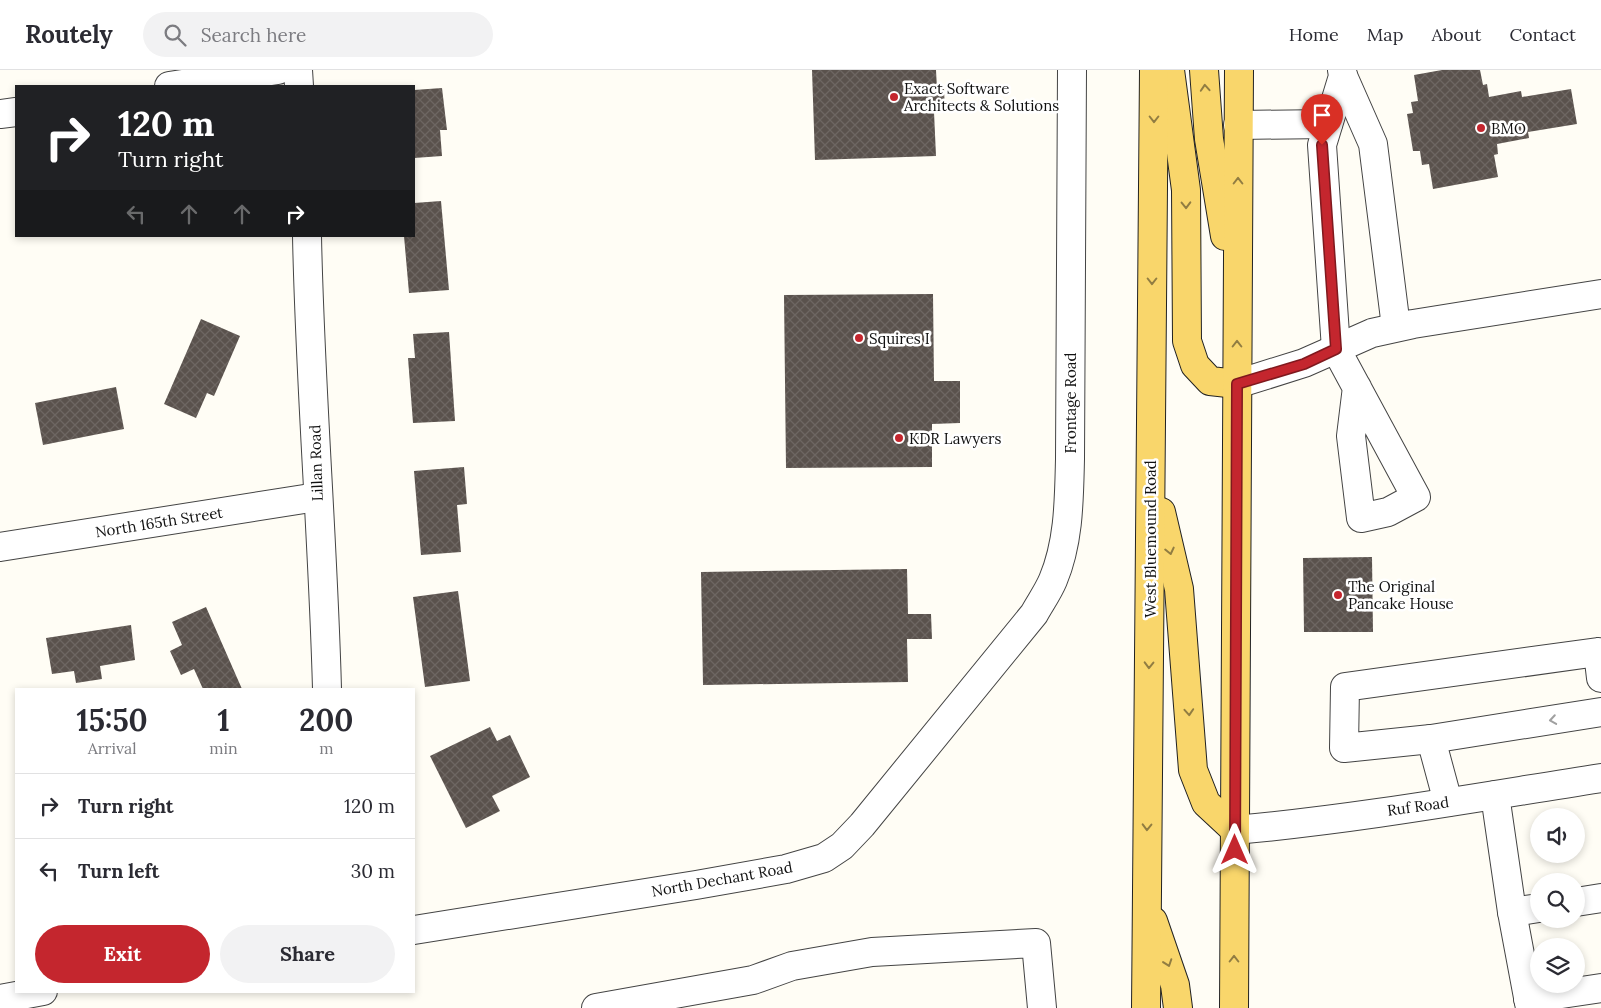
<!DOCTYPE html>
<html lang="en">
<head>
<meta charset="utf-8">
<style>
	:root { --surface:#fff; --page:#f2f2f3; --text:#2b2b33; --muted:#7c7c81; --line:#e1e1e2; --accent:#c4262e }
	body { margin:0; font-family:Lora,serif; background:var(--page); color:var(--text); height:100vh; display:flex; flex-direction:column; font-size:19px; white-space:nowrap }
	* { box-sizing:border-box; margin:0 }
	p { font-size:16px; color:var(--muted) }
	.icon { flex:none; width:28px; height:28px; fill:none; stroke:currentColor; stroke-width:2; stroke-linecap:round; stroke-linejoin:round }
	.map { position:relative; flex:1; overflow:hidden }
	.sheet { position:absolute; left:15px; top:618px; width:400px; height:305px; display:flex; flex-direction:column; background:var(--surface); border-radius:0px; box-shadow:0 2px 8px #0003 }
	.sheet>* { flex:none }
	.banner { position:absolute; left:15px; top:15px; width:400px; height:152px; border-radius:0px; box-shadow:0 2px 8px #0003; background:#202124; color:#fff; overflow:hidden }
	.controls { position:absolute; left:1530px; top:738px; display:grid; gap:10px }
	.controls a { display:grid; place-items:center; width:55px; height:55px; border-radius:50%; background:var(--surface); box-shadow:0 2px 8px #0003; font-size:25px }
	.pin { position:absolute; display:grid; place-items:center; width:42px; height:42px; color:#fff; margin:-51px -21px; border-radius:50% 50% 50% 0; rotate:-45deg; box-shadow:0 0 5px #0007 }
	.pin .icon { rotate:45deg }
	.me { position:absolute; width:55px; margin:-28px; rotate:0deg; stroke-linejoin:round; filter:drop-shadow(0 0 4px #0008) }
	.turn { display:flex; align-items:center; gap:18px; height:105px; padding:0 20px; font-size:22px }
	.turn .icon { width:65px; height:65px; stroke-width:2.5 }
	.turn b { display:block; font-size:35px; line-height:42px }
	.lanes { display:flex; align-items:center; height:48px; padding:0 20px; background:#0003; justify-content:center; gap:25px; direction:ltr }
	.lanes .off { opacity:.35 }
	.eta { display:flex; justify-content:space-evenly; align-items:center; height:85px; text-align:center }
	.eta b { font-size:30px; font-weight:800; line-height:35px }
	.cta { display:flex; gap:10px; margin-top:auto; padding:10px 20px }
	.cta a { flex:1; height:58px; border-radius:30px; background:var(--accent); color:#fff; font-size:20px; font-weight:800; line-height:58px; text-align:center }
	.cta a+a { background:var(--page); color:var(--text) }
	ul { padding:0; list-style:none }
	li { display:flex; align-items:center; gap:15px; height:65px; padding:0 20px; border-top:1px solid var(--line) }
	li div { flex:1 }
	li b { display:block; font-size:19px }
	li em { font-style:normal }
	header { display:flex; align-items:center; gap:30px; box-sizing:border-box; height:70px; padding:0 25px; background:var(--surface); border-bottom:1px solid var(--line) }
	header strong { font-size:24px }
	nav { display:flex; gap:28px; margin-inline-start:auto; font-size:18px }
	.search { width:350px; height:45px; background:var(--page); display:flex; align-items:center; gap:12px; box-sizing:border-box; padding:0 18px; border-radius:28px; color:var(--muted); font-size:19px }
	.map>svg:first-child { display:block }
	.building { fill:url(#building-cross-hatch) }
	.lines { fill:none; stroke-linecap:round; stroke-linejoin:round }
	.minor-casing { stroke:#444; stroke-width:30 }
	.major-casing { stroke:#222; stroke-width:30 }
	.minor { stroke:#fff; stroke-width:28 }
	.major { stroke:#f9d66b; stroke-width:28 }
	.oneway { stroke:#917d42 }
	.oneway2 { stroke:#a0a0a0 }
	.route-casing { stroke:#7f191e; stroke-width:12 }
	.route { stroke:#c4262e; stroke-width:9 }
	.poi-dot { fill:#c4262e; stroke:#fff; stroke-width:2 }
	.labels { text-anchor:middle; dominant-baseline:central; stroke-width:5; stroke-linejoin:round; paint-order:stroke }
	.poi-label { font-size:15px; fill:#111; stroke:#fff; text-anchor:start }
	.street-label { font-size:15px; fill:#111; stroke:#fff }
</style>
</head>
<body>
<header>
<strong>Routely</strong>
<div class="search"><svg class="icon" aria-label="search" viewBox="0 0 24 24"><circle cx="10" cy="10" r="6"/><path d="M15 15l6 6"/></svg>Search here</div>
<nav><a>Home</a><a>Map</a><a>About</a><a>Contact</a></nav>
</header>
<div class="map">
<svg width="1601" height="938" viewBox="0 0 1601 938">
	<defs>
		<pattern id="building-cross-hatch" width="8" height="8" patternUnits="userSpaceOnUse" patternTransform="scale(1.25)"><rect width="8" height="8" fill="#5a524d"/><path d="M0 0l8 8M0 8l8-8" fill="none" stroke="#6d6662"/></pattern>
	</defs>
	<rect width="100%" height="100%" fill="#fffdf5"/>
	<!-- building -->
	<g class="building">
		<path d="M812,0h124l1,19h7l1,23h-11l2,44 -121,4z"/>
		<path d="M1442,0h38l3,15 4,-1 2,13 32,-6 1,6 49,-8 6,35 -49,8 1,6 -32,6 1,10 -4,1 4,22 -65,12 -4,-25 -7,1 -2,-14h-7l-6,-37 6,-1 -2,-11 7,-1 -4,-26z"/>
		<path d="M442,18l5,42h-7l2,26 -28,2v-68z"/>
		<path d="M441,131l8,89 -40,3 -5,-57h10v-33z"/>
		<path d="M933,224l1,87h26v42l-28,1v43l-146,1 -2,-173z"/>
		<path d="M201,249l39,17 -26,60 -7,-3 -11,25 -32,-14z"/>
		<path d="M449,262l6,89 -42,2 -5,-65h7l-2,-24z"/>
		<path d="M116,317l8,42 -81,16 -8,-42z"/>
		<path d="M464,397l3,37 -10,1 4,47 -40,3 -7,-84z"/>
		<path d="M1372,487l1,75h-69l-1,-74z"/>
		<path d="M907,499l1,45h23l1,25h-25l1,43 -205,3 -2,-113z"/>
		<path d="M458,521l12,90 -45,6 -12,-90z"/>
		<path d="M206,537l36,82h-39l-9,-20 -13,6 -11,-24 12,-6 -10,-23z"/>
		<path d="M131,555l4,35 -35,6 2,13 -26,4 -2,-12 -22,3 -6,-36z"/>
		<path d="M490,657l7,14 13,-6 20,42 -38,19 8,15 -34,17 -36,-72z"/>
	</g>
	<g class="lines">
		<defs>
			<g id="minor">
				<path d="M298,0l1,16"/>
				<path d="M1342,0l1,6 -21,69 14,204 80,148 -28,15 -27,6 -10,-82 6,-49"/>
				<path d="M1343,6l30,68 23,183"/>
				<path d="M169,16l109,-16"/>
				<path d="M0,44l16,-2"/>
				<path d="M1238,55l90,-1"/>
				<path d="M307,166c3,151 16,302 20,453"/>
				<path d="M1237,314l67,-21 68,-30 41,-9 188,-30"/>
				<path d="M0,477l317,-50"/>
				<path d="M1601,608l-3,-26 -253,35 -1,61 87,-9 170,-27"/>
				<path d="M1431,669l17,63"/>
				<path d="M1495,725l17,117 18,96"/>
				<path d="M1235,760c123,-11 244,-33 366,-52"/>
				<path d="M1576,832l25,-4"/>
				<path d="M1512,842l27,-4"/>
				<path d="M414,860l282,-45 90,-16 38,-11 18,-12 20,-21 172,-211c6,-11 14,-22 19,-34 16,-38 16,-80 17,-121l2,-389"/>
				<path d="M0,929l43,-8"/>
				<path d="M1528,929l73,-11"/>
				<path d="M596,938l157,-28 39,-14 80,-14 164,-9 6,65"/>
			</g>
			<g id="major">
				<path d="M1170,0l16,120 1,151 8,24 15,16 27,3"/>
				<path d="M1204,0l5,69 16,97"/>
				<path d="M1161,442l18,77 14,181 13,33 29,27"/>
				<path d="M1153,851l22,64 3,23"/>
				<path d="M1146,938l8,-938"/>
				<path d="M1234,938l5,-938"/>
			</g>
		</defs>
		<!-- minor casing -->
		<use href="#minor" class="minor-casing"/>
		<!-- major casing -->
		<use href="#major" class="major-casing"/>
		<!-- minor -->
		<use href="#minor" class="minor"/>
		<!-- major -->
		<use href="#major" class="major"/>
	</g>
	<!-- one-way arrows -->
	<defs><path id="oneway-chevron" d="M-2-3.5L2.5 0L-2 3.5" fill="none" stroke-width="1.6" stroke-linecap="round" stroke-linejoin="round" transform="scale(1.25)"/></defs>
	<g class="oneway">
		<use href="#oneway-chevron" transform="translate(1205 18) rotate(-94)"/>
		<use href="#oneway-chevron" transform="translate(1154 49) rotate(90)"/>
		<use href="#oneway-chevron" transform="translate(1238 111) rotate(-90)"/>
		<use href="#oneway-chevron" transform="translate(1186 135) rotate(89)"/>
		<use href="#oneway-chevron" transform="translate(1152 211) rotate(90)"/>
		<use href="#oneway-chevron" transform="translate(1237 274) rotate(-90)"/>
		<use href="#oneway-chevron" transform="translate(1170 481) rotate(77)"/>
		<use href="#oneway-chevron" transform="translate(1149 595) rotate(91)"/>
		<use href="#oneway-chevron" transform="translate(1189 642) rotate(86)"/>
		<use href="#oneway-chevron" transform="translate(1147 757) rotate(91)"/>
		<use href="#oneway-chevron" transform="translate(1234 889) rotate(-90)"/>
		<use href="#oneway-chevron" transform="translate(1168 893) rotate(71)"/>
	</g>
	<use class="oneway2" href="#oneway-chevron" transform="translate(1553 650) rotate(171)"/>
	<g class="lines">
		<defs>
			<path id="route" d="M1235,780l2,-466 67,-20 32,-15 -14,-204"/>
		</defs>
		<!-- route casing -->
		<use href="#route" class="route-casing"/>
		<!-- route -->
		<use href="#route" class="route"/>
	</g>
	<!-- markers -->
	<g class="poi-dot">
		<circle cx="894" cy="27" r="5"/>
		<circle cx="1481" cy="58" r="5"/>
		<circle cx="859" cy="268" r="5"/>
		<circle cx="899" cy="368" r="5"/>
		<circle cx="1338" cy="525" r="5"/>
	</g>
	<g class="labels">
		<!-- poi labels -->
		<g class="poi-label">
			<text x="904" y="18">Exact Software<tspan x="904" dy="17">Architects &amp; Solutions</tspan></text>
			<text x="1491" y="58">BMO</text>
			<text x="869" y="268">Squires I</text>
			<text x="909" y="368">KDR Lawyers</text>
			<text x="1348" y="516">The Original<tspan x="1348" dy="17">Pancake House</tspan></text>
		</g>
		<!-- street labels -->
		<g class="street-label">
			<text transform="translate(1070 333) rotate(-90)">Frontage Road</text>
			<text transform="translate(316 393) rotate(-92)">Lillan Road</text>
			<text transform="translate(159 452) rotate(-9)">North 165th Street</text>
			<text transform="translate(1150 469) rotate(-90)">West Bluemound Road</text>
			<text transform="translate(1418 736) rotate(-8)">Ruf Road</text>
			<text transform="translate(722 809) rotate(-10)">North Dechant Road</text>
		</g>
	</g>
</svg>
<div class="controls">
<a><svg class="icon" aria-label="sound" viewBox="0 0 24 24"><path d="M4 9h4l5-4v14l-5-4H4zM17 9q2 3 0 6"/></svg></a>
<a><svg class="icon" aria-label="search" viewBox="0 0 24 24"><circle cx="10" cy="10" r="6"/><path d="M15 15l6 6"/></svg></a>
<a><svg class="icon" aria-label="layers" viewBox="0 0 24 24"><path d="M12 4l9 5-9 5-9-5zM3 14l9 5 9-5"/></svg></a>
</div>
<div class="pin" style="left:1322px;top:75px;background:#d93025"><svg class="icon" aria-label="arrive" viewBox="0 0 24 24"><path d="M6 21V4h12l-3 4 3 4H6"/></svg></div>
<svg class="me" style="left:1235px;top:780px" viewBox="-20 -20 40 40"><path d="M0-17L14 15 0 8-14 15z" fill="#c4262e" stroke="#fff" stroke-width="4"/></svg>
<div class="banner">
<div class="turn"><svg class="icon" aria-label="right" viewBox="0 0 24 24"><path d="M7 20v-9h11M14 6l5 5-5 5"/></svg><div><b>120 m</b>Turn right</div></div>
<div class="lanes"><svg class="icon off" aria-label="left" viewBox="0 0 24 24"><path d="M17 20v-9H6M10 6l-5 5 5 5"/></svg><svg class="icon off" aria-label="ahead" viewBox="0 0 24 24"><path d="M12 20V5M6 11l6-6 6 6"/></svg><svg class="icon off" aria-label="ahead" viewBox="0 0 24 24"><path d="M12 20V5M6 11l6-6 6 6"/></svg><svg class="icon" aria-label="right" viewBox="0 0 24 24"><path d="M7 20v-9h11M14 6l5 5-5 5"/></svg></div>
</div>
<section class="sheet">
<div class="eta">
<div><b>15:50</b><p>Arrival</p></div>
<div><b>1</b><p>min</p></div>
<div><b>200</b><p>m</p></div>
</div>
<ul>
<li><svg class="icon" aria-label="right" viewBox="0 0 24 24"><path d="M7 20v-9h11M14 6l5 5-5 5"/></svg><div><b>Turn right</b></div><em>120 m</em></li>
<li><svg class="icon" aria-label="left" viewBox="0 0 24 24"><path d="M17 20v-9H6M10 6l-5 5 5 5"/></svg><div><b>Turn left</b></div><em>30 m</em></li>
</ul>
<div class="cta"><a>Exit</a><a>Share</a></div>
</section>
</div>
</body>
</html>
